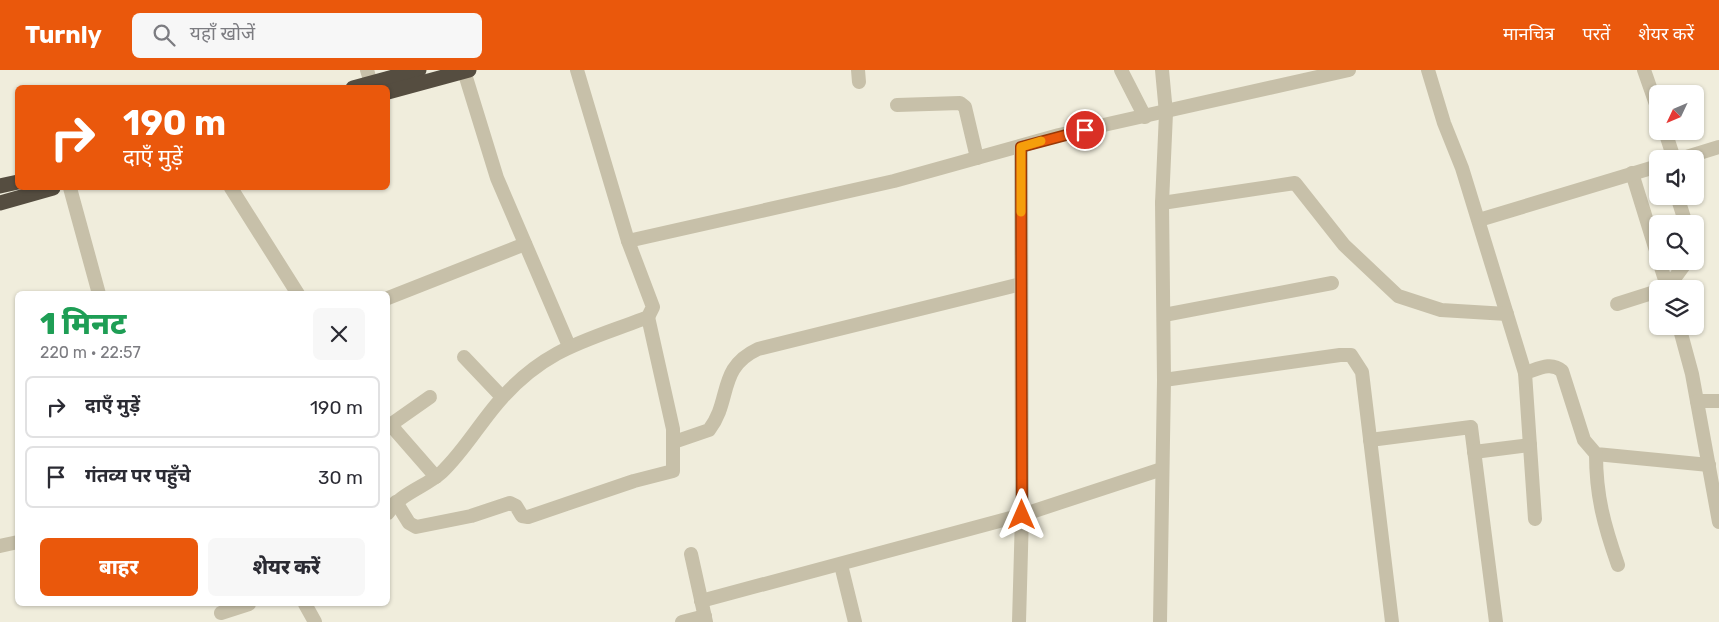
<!DOCTYPE html>
<html lang="hi">
<head>
<meta charset="utf-8">
<style>
	:root { --surface:#fff; --page:#f7f7f7; --text:#2b2b33; --muted:#7c7c81; --line:#e1e1e2; --accent:#ea580c }
	body { margin:0; font-family:Rubik,"Noto Sans Devanagari",sans-serif; background:var(--page); color:var(--text); height:100vh; display:flex; flex-direction:column; font-size:19px; white-space:nowrap }
	* { box-sizing:border-box; margin:0 }
	p { font-size:16px; color:var(--muted) }
	.icon { flex:none; width:28px; height:28px; fill:none; stroke:currentColor; stroke-width:2; stroke-linecap:round; stroke-linejoin:round }
	.map { position:relative; flex:1; overflow:hidden }
	.side { position:absolute; left:15px; top:221px; width:375px; height:315px; display:flex; flex-direction:column; background:var(--surface); border-radius:8px; box-shadow:0 1px 4px #0004 }
	.side>* { flex:none }
	.banner { position:absolute; left:15px; top:15px; width:375px; height:105px; border-radius:8px; box-shadow:0 1px 4px #0004; background:#ea580c; color:#fff; overflow:hidden }
	.needle { width:32px; rotate:226deg }
	.controls { position:absolute; left:1649px; top:15px; display:grid; gap:10px }
	.controls a { display:grid; place-items:center; width:55px; height:55px; border-radius:8px; background:var(--surface); box-shadow:0 1px 4px #0004; font-size:25px }
	.pin { position:absolute; display:grid; place-items:center; width:42px; height:42px; color:#fff; margin:-21px; border:2px solid #fff; border-radius:50%; box-shadow:0 1px 5px #0007 }
	.me { position:absolute; width:55px; margin:-28px; rotate:0deg; stroke-linejoin:round; filter:drop-shadow(0 0 4px #0008) }
	.turn { display:flex; align-items:center; gap:18px; height:105px; padding:0 25px; font-size:22px }
	.turn .icon { width:65px; height:65px; stroke-width:2.5 }
	.turn b { display:block; font-size:35px; line-height:42px }
	.round { display:grid; place-items:center; flex:none; width:52px; height:52px; border-radius:8px; background:var(--page) }
	.head { display:flex; align-items:center; justify-content:space-between; height:85px; padding:0 25px }
	h1 { font-size:30px; font-weight:800; line-height:38px; color:#1e9e55 }
	.cta { display:flex; gap:10px; margin-top:auto; padding:10px 25px }
	.cta a { flex:1; height:58px; border-radius:8px; background:var(--accent); color:#fff; font-size:20px; font-weight:800; line-height:58px; text-align:center }
	.cta a+a { background:var(--page); color:var(--text) }
	ul { padding:0; list-style:none }
	li { display:flex; align-items:center; gap:15px; height:62px; margin:0 10px 8px; padding:0 15px; border:2px solid var(--line); border-radius:8px }
	li div { flex:1 }
	li b { display:block; font-size:19px }
	li em { font-style:normal }
	header { display:flex; align-items:center; gap:30px; box-sizing:border-box; height:70px; padding:0 25px; background:var(--accent); color:#fff }
	header strong { font-size:24px }
	nav { display:flex; gap:28px; margin-inline-start:auto; font-size:18px }
	.search { width:350px; height:45px; background:var(--page); display:flex; align-items:center; gap:12px; box-sizing:border-box; padding:0 18px; border-radius:8px; color:var(--muted); font-size:19px }
	.map>svg:first-child { display:block }
	.lines { fill:none; stroke-linecap:round; stroke-linejoin:round }
	.minor { stroke:#c7c0a9; stroke-width:14 }
	.highway { stroke:#554d40; stroke-width:15 }
	.route-casing { stroke:#983908; stroke-width:12 }
	.route { stroke:#ea580c; stroke-width:9 }
	.slow { stroke:#f59e0b; stroke-width:9 }
</style>
</head>
<body>
<header>
<strong>Turnly</strong>
<div class="search"><svg class="icon" aria-label="search" viewBox="0 0 24 24"><circle cx="10" cy="10" r="6"/><path d="M15 15l6 6"/></svg>यहाँ खोजें</div>
<nav><a>मानचित्र</a><a>परतें</a><a>शेयर करें</a></nav>
</header>
<div class="map">
<svg width="1719" height="552" viewBox="0 0 1719 552">
	<rect width="100%" height="100%" fill="#f0eddc"/>
	<g class="lines">
		<!-- minor -->
		<g class="minor">
			<path d="M367,0l4,13"/>
			<path d="M858,0l1,12"/>
			<path d="M1121,0l24,47"/>
			<path d="M1428,0l16,53 18,45 63,205 10,146"/>
			<path d="M1644,0l14,40"/>
			<path d="M464,1l33,107 72,168"/>
			<path d="M897,35l63,-2 5,4 12,51"/>
			<path d="M1665,61l9,28"/>
			<path d="M1680,89l39,-12"/>
			<path d="M1632,103l26,84"/>
			<path d="M70,118l29,106"/>
			<path d="M231,118l67,106"/>
			<path d="M1677,126l9,28"/>
			<path d="M1162,133l133,-20 49,62 54,51 43,14 66,4"/>
			<path d="M1479,150l179,-54"/>
			<path d="M628,171l266,-60 165,-46 290,-65"/>
			<path d="M1659,191l9,28"/>
			<path d="M1664,219l4,-2 19,-26"/>
			<path d="M388,228l137,-54"/>
			<path d="M1617,234l41,-13"/>
			<path d="M1164,245l168,-32"/>
			<path d="M1679,256l13,48 27,148"/>
			<path d="M464,287l38,40"/>
			<path d="M1525,303c13,-4 26,-12 37,-2l22,69 12,14 113,11"/>
			<path d="M1164,310l176,-25h11l11,17 30,250"/>
			<path d="M430,327l-37,26 2,7 41,47"/>
			<path d="M1697,331h22"/>
			<path d="M1370,370l101,-13 25,195"/>
			<path d="M674,372l35,-12c23,-30 8,-62 49,-81l263,-65"/>
			<path d="M1474,382l56,-7"/>
			<path d="M1596,384c0,42 8,71 22,111"/>
			<path d="M396,432l13,21 7,4 55,-11 39,-13 6,3 6,10 6,1 106,-36 39,-10v-42l-25,-112"/>
			<path d="M388,443c12,-20 38,-26 54,-41 23,-22 39,-51 60,-74 44,-49 83,-57 141,-79l5,-2 5,-10 -25,-66 -51,-171"/>
			<path d="M0,476l18,-4"/>
			<path d="M691,484l15,68"/>
			<path d="M841,495l14,57"/>
			<path d="M701,531l321,-86 140,-46"/>
			<path d="M305,534l10,18"/>
			<path d="M221,543l28,-9"/>
			<path d="M682,552l23,-6"/>
			<path d="M1019,552l3,-107 -1,-368"/>
			<path d="M1160,552l4,-242 -2,-177 4,-90 -4,-43"/>
		</g>
		<!-- highway -->
		<g class="highway">
			<path d="M353,18l66,-18"/>
			<path d="M388,22l81,-22"/>
			<path d="M0,116l18,-4"/>
			<path d="M0,133l53,-15"/>
		</g>
	</g>
	<g class="lines">
		<defs>
			<path id="route" d="M1022,445l-1,-368 64,-17"/>
		</defs>
		<!-- route casing -->
		<use href="#route" class="route-casing"/>
		<!-- route -->
		<use href="#route" class="route"/>
		<!-- slow -->
		<path class="slow" d="M1021,142v-65l20,-6"/>
	</g>
</svg>
<div class="controls">
<a><svg class="needle" viewBox="-14 -14 28 28"><path d="M0-13l5 13h-10z" fill="#e53935"/><path d="M0 13l5-13h-10z" fill="#7c7c81"/></svg></a>
<a><svg class="icon" aria-label="sound" viewBox="0 0 24 24"><path d="M4 9h4l5-4v14l-5-4H4zM17 9q2 3 0 6"/></svg></a>
<a><svg class="icon" aria-label="search" viewBox="0 0 24 24"><circle cx="10" cy="10" r="6"/><path d="M15 15l6 6"/></svg></a>
<a><svg class="icon" aria-label="layers" viewBox="0 0 24 24"><path d="M12 4l9 5-9 5-9-5zM3 14l9 5 9-5"/></svg></a>
</div>
<div class="pin" style="left:1085px;top:60px;background:#d93025"><svg class="icon" aria-label="arrive" viewBox="0 0 24 24"><path d="M6 21V4h12l-3 4 3 4H6"/></svg></div>
<svg class="me" style="left:1022px;top:445px" viewBox="-20 -20 40 40"><path d="M0-17L14 15 0 8-14 15z" fill="#ea580c" stroke="#fff" stroke-width="4"/></svg>
<div class="banner">
<div class="turn"><svg class="icon" aria-label="right" viewBox="0 0 24 24"><path d="M7 20v-9h11M14 6l5 5-5 5"/></svg><div><b>190 m</b>दाएँ मुड़ें</div></div>
</div>
<section class="side">
<div class="head"><div><h1>1 मिनट</h1><p>220 m · 22:57</p></div><a class="round"><svg class="icon" aria-label="close" viewBox="0 0 24 24"><path d="M6 6l12 12M18 6L6 18"/></svg></a></div>
<ul>
<li><svg class="icon" aria-label="right" viewBox="0 0 24 24"><path d="M7 20v-9h11M14 6l5 5-5 5"/></svg><div><b>दाएँ मुड़ें</b></div><em>190 m</em></li>
<li><svg class="icon" aria-label="arrive" viewBox="0 0 24 24"><path d="M6 21V4h12l-3 4 3 4H6"/></svg><div><b>गंतव्य पर पहुँचे</b></div><em>30 m</em></li>
</ul>
<div class="cta"><a>बाहर</a><a>शेयर करें</a></div>
</section>
</div>
</body>
</html>
